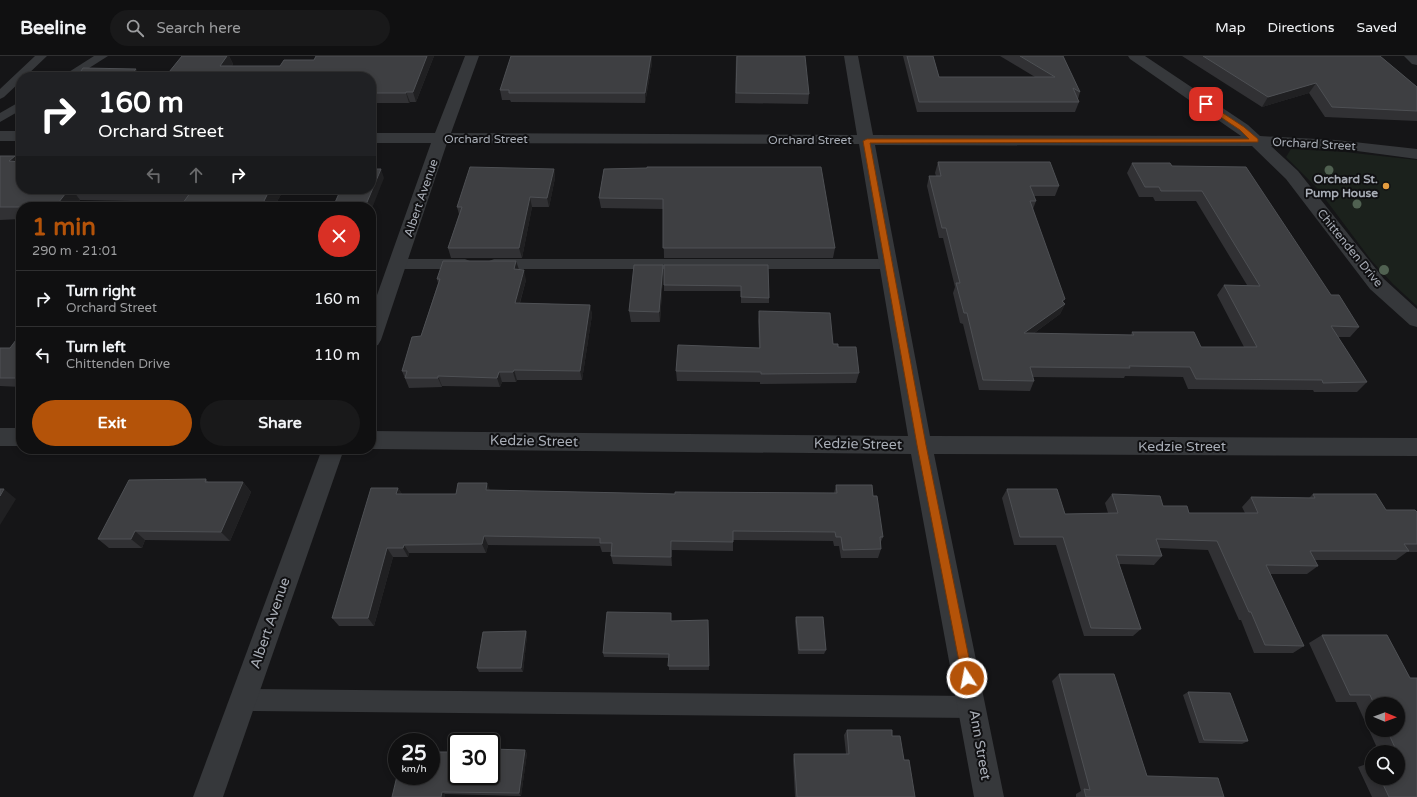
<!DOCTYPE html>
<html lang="en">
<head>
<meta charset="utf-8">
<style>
	:root { --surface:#101011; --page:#19191a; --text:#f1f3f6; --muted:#9c9d9f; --line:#303031; --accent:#b45309 }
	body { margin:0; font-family:"Varela Round",sans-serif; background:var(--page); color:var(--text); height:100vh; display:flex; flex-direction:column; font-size:15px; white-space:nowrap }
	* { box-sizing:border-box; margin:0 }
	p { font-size:13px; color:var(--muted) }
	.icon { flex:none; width:22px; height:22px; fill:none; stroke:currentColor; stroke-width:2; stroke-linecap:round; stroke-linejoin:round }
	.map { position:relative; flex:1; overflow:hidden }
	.panel { position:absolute; left:16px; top:146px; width:360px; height:252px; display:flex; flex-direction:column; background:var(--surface); border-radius:16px; box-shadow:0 2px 6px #0003,0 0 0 1px var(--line) }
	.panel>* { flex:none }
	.hud { position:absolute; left:16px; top:16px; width:360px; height:122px; border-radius:16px; box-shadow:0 2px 6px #0003,0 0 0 1px var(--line); background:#202124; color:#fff; overflow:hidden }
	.needle { width:26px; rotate:91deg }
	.tools { position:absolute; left:1365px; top:641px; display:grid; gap:8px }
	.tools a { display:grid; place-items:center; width:40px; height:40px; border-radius:50%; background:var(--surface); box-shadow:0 2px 6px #0003,0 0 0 1px var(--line); font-size:20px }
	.speed { position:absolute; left:388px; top:677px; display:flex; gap:8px; font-size:20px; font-weight:700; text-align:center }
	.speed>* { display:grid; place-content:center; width:52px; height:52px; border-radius:50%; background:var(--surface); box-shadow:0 2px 6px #0003,0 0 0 1px var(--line); line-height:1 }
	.speed small { font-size:10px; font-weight:400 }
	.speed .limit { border:2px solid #111; border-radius:6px; background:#fff; color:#111 }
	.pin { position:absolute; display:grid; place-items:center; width:34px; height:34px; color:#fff; margin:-17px; border-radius:8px; box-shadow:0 2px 6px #0006 }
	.me { position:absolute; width:44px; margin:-22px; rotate:349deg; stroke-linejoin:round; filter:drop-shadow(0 0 3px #0008) }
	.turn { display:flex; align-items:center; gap:14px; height:84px; padding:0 16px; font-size:18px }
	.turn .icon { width:52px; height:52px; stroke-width:2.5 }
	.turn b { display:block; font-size:28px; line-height:34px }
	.lanes { display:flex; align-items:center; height:38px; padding:0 16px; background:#0003; justify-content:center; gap:20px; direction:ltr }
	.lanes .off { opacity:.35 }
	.round { display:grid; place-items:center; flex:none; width:42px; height:42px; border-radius:21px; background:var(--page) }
	.overview { display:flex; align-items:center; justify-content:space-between; height:68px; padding:0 16px }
	h1 { font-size:24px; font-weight:700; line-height:30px; color:var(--accent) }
	.button { display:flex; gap:8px; margin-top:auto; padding:8px 16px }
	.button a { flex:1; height:46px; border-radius:24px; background:var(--accent); color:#fff; font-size:16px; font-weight:700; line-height:46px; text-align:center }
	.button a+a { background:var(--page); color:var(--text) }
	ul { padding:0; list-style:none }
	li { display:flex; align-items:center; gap:12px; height:56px; padding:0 16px; border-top:1px solid var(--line) }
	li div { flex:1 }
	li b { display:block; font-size:15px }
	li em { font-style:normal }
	header { display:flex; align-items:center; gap:24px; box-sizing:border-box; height:56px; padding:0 20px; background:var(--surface); border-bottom:1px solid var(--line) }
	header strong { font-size:19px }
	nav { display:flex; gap:22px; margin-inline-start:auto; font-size:14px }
	.search { width:280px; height:36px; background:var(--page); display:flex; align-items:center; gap:10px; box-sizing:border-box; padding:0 14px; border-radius:22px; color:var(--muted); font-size:15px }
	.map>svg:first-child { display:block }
	.green { fill:#1b211c }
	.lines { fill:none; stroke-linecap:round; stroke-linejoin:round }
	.service { fill:#36383b; fill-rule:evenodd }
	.minor { fill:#36383b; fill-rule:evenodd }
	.tree { fill:#506151 }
	.wall { fill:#313134; fill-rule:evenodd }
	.shaded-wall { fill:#202022 }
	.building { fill:#3e3f42; stroke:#4e5054 }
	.route { fill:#b45309; stroke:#753606 }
	.poi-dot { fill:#e49d3f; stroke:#101012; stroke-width:1.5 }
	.labels { text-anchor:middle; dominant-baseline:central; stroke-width:4; stroke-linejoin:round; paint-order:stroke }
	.far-street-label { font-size:12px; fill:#a8adb6; stroke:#101012 }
	.far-poi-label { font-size:12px; font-weight:bold; fill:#a8adb6; stroke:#101012; text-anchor:end }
	.street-label { font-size:14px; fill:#a8adb6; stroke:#101012 }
</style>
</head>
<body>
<header>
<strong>Beeline</strong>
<div class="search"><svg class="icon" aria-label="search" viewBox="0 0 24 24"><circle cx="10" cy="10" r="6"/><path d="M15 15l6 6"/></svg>Search here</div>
<nav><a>Map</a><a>Directions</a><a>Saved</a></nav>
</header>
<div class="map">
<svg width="1417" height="741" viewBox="0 0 1417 741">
	<rect width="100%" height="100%" fill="#151517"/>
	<!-- green -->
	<path class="green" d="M1291,93l54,3 72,8v146l-24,-22 -22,-24 -54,-72 -31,-31z"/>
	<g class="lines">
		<!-- service -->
		<g class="service">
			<path d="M35,0h12l-22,21h-4v4l-17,16 -4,2v-10z"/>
			<path d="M94,0h14l-33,21h-14z"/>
			<path d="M21,45v9l-21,12v-9z"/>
			<path d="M398,203h67l5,2 2,3 -2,3 -5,2h-67l-5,-2 -2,-3 2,-3z"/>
			<path d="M494,203h395l5,2 2,3 -2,3 -5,2h-395l-5,-2 -2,-3 2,-3z"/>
			<path d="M243,633l730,7 8,3 3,8 -3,8 -8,3 -730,-7 -8,-3 -3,-8 3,-8z"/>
		</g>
		<!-- minor -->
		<g class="minor">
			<path d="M465,0h14l-28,77 406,2 -13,-79h14l15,79 368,1 -111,-77 -2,-3h17l103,69 12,11 76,4 81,9v10l-60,-8 -86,-5 27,25 86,108 33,30v18l-7,-2 -40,-36 -84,-110 -34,-33 -377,-1 55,291 487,2v18l-483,-2 70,343h-30l-63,-343 -540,-5v-18l537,5 -49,-292 -412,-1 -66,197 -3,5 -7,2v-35l60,-169h-60v-10h64z"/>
			<path d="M1404,0h13v9l-5,-1z"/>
			<rect x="0" y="75" width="21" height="10"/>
			<rect x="0" y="372" width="21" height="18"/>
			<path d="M322,393h22l-121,348h-30z"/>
		</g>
	</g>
	<!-- trees -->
	<g class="tree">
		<circle cx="1329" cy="114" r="4.5"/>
		<circle cx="1357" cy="148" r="4.5"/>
		<circle cx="1384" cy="214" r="5"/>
	</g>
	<!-- wall -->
	<g class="wall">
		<path d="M182,0h47l4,8 -1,2h48l34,-6 2,-4h118l-18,46h-6l-1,1h-38v-26h-206z"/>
		<path d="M736,0l73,38 -1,10 -73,-1z"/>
		<path d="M903,0h30l6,21h96l-35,-21h63l17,36 -2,7 1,3 -4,10h-158z"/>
		<path d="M1182,0h198l37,31v34l-92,-4 -16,-24 -47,14z"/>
		<path d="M652,7l-7,40 -134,-1 -1,-2h-8l-2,-10z"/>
		<path d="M0,100l21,33h263l-10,18h-94l4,-5 -104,-2 -5,7h-54v12l-21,1z"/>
		<path d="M938,106l121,24 -4,10h-21l2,5 -3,8 30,94 2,1 -5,10 -27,20 98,1 1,-3 69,15h43l-27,-52 7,-10h23l-51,-84h-41l-2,-4h-14l-12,-24 5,-10 40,3 159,129 28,32 -9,10h-13l30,45 -10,10h-43l-1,-2 -125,-1 -5,-12 -58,-1 -1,2 -91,-1 1,4 -4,10 -51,-1 -16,-66 -3,-1 -7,-30 2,-6 -12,-49h-4l-12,-52 2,-10h7l-1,-3z"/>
		<path d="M554,113l1,9 -6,29h-17l-10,51h-71l-3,-10 11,-34 -2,-7z"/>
		<path d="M604,113l231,79 -2,10h-169l-1,-49 -62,-1 -2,-10z"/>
		<path d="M516,205l3,8 7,11 -6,23 70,2 2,10 -10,65h-65l-1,2h-14l-2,5 -58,-1v1l-33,1 -7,-17 19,-35 17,-53 -1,-4z"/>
		<path d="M663,209v11l-3,46h-29l-2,-11z"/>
		<path d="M768,209l1,33v5h-28v-12h-77v-6z"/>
		<path d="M759,255l79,36 21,26 -3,10 -96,1v-2l-83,-1 -1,-10 83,-23 -1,-27z"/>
		<path d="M21,284v47l-21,-1v-38h10z"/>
		<path d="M206,423l2,3h35l8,10 -21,49 -85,-1 -3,8h-33l-11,-9z"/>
		<path d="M836,429l37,11 10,41 -3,7 1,5 -3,9h-37l-2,-12h-5l-1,-5 -100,-1v11l-61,-1v16l-59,-2 -2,-8v-4h-9l-2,-6 -112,-1 -2,8h-77l-1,4h-15l-19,69h-35l-7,-8 66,-130 4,6h54l34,-4 185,4 159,-1z"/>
		<path d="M1007,433l58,25 43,-1 -3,-10 7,-9 51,12 26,7h56l-3,-6 9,-10 58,1 4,-4 73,16 31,2v40h-10l-11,8h-81l3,6 -11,8h-37l34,72 -11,7h-39l-13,-33h-2l-31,-70 -49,-2 3,8 -8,9 -35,-1 22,65 -8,7h-49l-28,-91h-42l-12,-47z"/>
		<path d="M796,561l30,33 -2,4h-26l-3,-33z"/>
		<path d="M708,564l1,50h-40v-12l-65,-1 -1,-4 68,-32z"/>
		<path d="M526,575l1,4 -4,37h-44l-2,-4z"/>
		<path d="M1322,579h65l30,162h-45l-14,-30 14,-5v16h26v-26h-19l-23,-50h-20l-27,-59zM1372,648h26v26h-26z"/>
		<path d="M1059,618l88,102 77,21h-148v-3l5,-3 -29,-110z"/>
		<path d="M1188,636l60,49 -6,3 -43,-1 -16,-48z"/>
		<path d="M847,674l45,6 12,24 11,37h-120l-2,-37 1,-6h52l-2,-19z"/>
		<path d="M457,696l70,1 -6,43 -76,-2 -53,3z"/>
	</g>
	<!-- shaded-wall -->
	<g class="shaded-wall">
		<path d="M227,0h2l4,8 -8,12 -5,-10z"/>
		<path d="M427,0h7l-18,46 -3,-10z"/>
		<path d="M651,0h1v7l-7,40v-10z"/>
		<path d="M136,13l5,8h-11z"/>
		<path d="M1316,27l-7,10 -47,14 6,-10z"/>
		<path d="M406,36l4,10 -1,1 -3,-10z"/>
		<path d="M15,100l6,8 -12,-3z"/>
		<path d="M381,113l3,9 -13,33v-4h-6z"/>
		<path d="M554,113l1,9 -6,29 -2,-9z"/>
		<path d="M69,133h3l8,11 -5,7h-20z"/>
		<path d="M270,133h14l-10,18h-13z"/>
		<path d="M530,141l2,10 -10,51 -3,-10z"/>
		<path d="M516,205l3,9 -5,-1z"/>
		<path d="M663,209v11l-3,46 -1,-10z"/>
		<path d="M524,214l2,10 -9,32 -2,-9z"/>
		<path d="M1065,243l-3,7 3,-2 -5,10 -41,30 5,-11z"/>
		<path d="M590,249l2,10 -10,65 -2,-9z"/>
		<path d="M514,314l3,10 -1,2 -3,-10z"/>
		<path d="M499,316l3,10 -2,5 -3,-9z"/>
		<path d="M438,320l4,10v1l-4,-9z"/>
		<path d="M243,426l8,10 -21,49 -9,-9z"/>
		<path d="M487,427l4,10 -5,-3z"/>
		<path d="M398,432l6,9 -8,-3z"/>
		<path d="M4,433l12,10 -16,26v-29z"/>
		<path d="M135,475l10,9 -3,8 -11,-9z"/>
		<path d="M484,480l4,9 -2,8 -4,-9z"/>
		<path d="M671,485l1,9v16l-1,-9z"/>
		<path d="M404,489l5,8 -1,4 -5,-9z"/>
		<path d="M387,492l6,9 -19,69 -6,-8z"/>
		<path d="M526,575l1,4 -4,37 -2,-4z"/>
		<path d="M525,694l2,3 -6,43 -2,-3z"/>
		<path d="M442,736l3,2v3h-4z"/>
	</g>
	<!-- building -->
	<g class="building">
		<path d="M182,0h45l-7,10h60l4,-6h30l2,-4h111l-14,36h-7v1h-35v-16h-206z"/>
		<path d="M511,0h140l-6,37h-136v-3h-9z"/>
		<path d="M737,0h68l4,38 -73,-1z"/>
		<path d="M907,0h26l6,21h116l-35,-21h43l17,36 -7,-4 6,14h-160z"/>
		<path d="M1203,0h177l37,31v24l-85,-4 -16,-24 -48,14z"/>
		<path d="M83,12l53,1 -6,8h-53z"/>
		<path d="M0,100h15l-6,5 12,1v27h48l-14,18h-55z"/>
		<path d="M938,106h112l9,24h-29l6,15h-6l35,98 -3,2 3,3 -41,29 110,2 -2,-3h62l7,15h56l-33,-62 36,1 -58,-95h-41l-2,-4h-14l-13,-24h38l2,3 74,1 85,128h8l20,32 -28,-1 36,56 -44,1 -1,-3 -126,-1 -6,-12 -61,-1 1,2 -100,-1 4,14 -51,-1 -16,-67h-3l-8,-30h4l-14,-55h-4l-13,-52h12z"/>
		<path d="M470,111l84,2 -7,29 -17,-1 -11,51h-71l14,-41h-5z"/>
		<path d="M647,111h174l14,81h-172v-49l-64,-1 5,-29 43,-1z"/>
		<path d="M371,113h10l-16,38h-32l8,-18h30z"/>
		<path d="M193,133h77l-9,18h-81z"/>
		<path d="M443,205h73l-2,8 10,1 -9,33 75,2 -10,66 -66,-1 -1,2h-14l-2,6 -59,-2v2h-33l2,-7h-5l10,-34 9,-1 19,-57h-3z"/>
		<path d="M634,209h29l-4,47 -30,-1z"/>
		<path d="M664,209h104l1,33 -28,-1v-11l-77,-1z"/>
		<path d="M759,255l71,2 3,31h5v3h18l3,26 -98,1v-2l-85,-1 2,-26 82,3z"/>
		<path d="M16,284h5v38h-21v-30h10z"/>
		<path d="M206,423l-1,3h38l-22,50 -86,-1 -4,8h-33l31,-59z"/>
		<path d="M458,427h29l-1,7 189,4v-2l162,1 -1,-8h36l1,11h4l6,41h-3l1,12 -38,1 -2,-13h-5l-1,-5 -102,-1v11l-62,-1v16l-60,-1 1,-13h-12v-5l-116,-2 -2,8 -78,1 -1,3h-16l-19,70h-36l39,-130h27l-2,6h60z"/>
		<path d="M0,433h4l-4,7z"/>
		<path d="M1007,433h50l8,25 53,-1 -6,-19 48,2 3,10h24l2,7h69l-7,-16 64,1 -2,-4h63l10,16h29l2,2v32h-13l5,7h-99l8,15 -52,-1 38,81 -39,-1 -14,-33h-2l-32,-71 -61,-2 6,17 -46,-1 25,74 -50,-1 -28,-91h-43z"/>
		<path d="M607,556l64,1v8l37,-1 1,46h-41l1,-12 -66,-1z"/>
		<path d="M796,561h27l3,33h-27z"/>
		<path d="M526,575l-5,37h-44l6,-36z"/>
		<path d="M1322,579h65l23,43h7v119h-28l-9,-19h18v-16h4l-4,-9v-1h-1l-10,-22h11v-26h-24l-4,-9h-20z"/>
		<path d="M1059,618h55l33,102 71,2 6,19h-138l-2,-8 6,1z"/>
		<path d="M1188,636l42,1 18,48 -44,-1z"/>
		<path d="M847,674h45v6h8l4,24h5l6,37h-118l-3,-43h55z"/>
		<path d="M491,693l34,1 -6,43 -77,-1 -1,5h-49l5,-21h34v-24h26v24h34z"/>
	</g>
	<!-- route -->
	<path class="route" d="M1206,46l38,25 14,12v3l-388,1 56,302 47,233 -2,4 -4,1 -4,-1 -46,-237 -54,-304 4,-2h382l-9,-9 -36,-24 -1,-2z"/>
	<!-- markers -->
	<circle class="poi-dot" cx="1386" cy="130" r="4"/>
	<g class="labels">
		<!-- far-street labels -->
		<g class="far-street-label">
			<text x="486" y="83">Orchard Street</text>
			<text x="810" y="84">Orchard Street</text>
			<text transform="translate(1314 88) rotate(3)">Orchard Street</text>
			<text transform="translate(421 142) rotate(-71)">Albert Avenue</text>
			<text transform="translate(1350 192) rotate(51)">Chittenden Drive</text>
		</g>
		<!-- far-poi labels -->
		<g class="far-poi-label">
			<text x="1378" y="123">Orchard St.<tspan x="1378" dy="14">Pump House</tspan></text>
		</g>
		<!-- street labels -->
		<g class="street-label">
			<text transform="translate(534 385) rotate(1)">Kedzie Street</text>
			<text transform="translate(858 388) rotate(1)">Kedzie Street</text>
			<text x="1182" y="390">Kedzie Street</text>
			<text transform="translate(270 567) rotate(-71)">Albert Avenue</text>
			<text transform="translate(980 689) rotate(80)">Ann Street</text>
		</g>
	</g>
</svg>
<div class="tools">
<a><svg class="needle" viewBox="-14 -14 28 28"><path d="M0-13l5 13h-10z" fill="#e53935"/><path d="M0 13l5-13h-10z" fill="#9c9d9f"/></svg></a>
<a><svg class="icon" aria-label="search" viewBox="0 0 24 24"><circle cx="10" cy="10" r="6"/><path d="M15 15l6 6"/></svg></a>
</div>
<div class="speed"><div>25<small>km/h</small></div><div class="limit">30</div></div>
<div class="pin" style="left:1206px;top:48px;background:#d93025"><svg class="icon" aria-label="arrive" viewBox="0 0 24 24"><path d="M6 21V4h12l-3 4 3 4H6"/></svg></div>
<svg class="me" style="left:967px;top:622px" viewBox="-20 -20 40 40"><circle r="17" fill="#b45309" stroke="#fff" stroke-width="3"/><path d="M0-11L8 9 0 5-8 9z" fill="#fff"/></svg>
<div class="hud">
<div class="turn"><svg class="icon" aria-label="right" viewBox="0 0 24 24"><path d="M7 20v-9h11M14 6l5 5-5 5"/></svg><div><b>160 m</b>Orchard Street</div></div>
<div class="lanes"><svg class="icon off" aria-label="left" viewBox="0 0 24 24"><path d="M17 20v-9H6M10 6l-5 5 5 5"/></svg><svg class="icon off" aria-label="ahead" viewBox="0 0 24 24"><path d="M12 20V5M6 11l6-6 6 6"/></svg><svg class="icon" aria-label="right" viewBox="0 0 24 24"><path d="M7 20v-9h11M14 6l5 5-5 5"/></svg></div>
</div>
<section class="panel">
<div class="overview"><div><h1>1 min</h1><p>290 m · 21:01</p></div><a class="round" style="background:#d93025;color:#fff"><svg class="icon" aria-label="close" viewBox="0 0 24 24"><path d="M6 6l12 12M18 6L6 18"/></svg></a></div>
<ul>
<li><svg class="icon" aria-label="right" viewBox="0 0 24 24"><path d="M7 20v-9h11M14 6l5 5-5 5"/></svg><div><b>Turn right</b><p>Orchard Street</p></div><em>160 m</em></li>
<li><svg class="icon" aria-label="left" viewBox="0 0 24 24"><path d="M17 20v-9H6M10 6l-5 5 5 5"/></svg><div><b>Turn left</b><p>Chittenden Drive</p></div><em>110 m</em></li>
</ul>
<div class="button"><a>Exit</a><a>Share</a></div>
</section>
</div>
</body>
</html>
